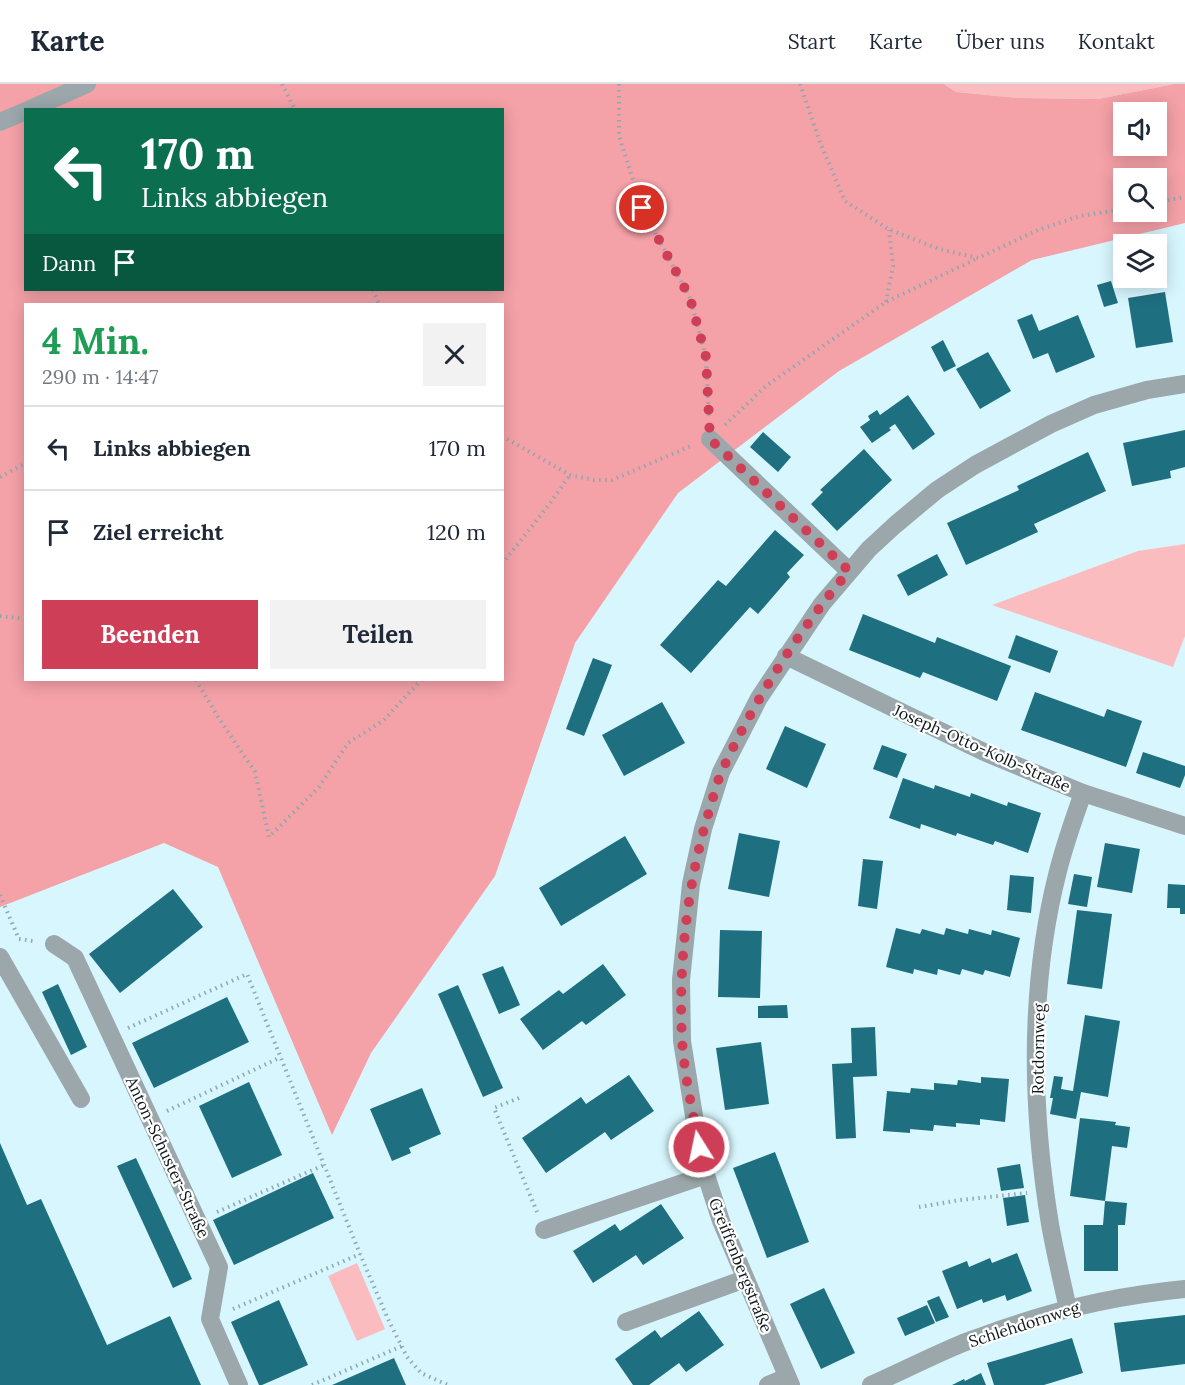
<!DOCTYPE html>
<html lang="de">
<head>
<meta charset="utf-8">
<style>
	:root { --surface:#fff; --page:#f2f2f3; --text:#1f2937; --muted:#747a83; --line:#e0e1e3; --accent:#cf3e57 }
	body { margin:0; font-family:Lora,serif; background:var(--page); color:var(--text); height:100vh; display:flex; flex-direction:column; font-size:22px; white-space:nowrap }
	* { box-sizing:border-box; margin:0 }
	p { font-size:20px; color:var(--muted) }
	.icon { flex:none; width:33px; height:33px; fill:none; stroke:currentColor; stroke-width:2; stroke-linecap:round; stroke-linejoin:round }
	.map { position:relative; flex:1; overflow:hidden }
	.details { position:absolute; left:24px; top:219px; width:480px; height:378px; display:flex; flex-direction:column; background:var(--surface); border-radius:0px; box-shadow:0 3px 15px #0003 }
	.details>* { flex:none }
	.top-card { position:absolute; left:24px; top:24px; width:480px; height:183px; border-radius:0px; box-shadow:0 3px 15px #0003; background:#0b6e4f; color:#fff; overflow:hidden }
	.fabs { position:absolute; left:1113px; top:18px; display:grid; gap:12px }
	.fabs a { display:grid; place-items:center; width:54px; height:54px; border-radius:0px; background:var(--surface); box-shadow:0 3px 15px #0003; font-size:30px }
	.pin { position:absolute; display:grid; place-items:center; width:51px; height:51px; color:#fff; margin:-26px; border:3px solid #fff; border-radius:50%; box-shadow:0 2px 6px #0007 }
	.me { position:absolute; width:66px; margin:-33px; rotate:350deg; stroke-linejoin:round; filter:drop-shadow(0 0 4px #0008) }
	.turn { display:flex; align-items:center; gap:21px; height:126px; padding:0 18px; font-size:27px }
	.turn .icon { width:78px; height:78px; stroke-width:2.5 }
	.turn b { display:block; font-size:42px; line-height:51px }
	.then { display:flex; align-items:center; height:57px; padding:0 18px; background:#0003; gap:12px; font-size:22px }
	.round { display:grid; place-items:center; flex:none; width:63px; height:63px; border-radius:0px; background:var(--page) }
	.summary { display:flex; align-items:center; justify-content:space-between; height:102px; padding:0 18px }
	h1 { font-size:36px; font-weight:800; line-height:45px; color:#1e9e55 }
	.action { display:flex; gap:12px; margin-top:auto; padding:12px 18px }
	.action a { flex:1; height:69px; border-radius:0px; background:var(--accent); color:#fff; font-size:24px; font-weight:800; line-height:69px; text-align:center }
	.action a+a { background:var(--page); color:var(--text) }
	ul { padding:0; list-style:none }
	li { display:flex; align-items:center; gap:18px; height:84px; padding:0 18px; border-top:2px solid var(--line) }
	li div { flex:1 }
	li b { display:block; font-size:22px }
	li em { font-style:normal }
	header { display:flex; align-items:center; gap:36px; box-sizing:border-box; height:84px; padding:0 30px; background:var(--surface); border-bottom:2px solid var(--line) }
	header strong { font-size:28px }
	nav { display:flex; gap:33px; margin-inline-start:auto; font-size:21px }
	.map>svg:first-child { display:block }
	.green { fill:#fbbcbf }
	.forest { fill:#f4a1a7; fill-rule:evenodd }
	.building { fill:#1e6f80 }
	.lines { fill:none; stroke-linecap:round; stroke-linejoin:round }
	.path { stroke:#90a7ad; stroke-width:4; stroke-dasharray:1.5 4.5; stroke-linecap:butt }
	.minor { stroke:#9ba7aa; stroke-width:18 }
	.route { stroke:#cf3e57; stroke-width:10; stroke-dasharray:0 18 }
	.labels { text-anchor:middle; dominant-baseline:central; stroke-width:4.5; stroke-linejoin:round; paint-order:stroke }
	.street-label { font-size:16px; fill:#0d171a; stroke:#fff }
</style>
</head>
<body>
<header>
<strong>Karte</strong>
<nav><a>Start</a><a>Karte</a><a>Über uns</a><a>Kontakt</a></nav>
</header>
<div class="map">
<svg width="1185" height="1301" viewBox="0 0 1185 1301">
	<rect width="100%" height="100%" fill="#d8f6fe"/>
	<!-- green -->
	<g class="green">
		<path d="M944,0h230l-76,15 -80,-1 -62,-6z"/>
		<path d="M1185,460v92l-12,31 -181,-62 146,-54z"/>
		<path d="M357,1179l28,66 -28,12 -29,-65z"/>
	</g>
	<!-- forest -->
	<path class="forest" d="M0,0h944l12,8 62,6 80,1 76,-15h11v139l-153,37 -193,111 -161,122 -103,150 -80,233 -124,177 -39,82 -114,-268 -54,-24 -164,64zM26,26h476v180h-476zM1124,28h32v34h-32zM1124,94h32v34h-32zM26,220h476v376h-476z"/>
	<!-- building -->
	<g class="building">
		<path d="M1111,197l7,22 -14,4 -7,-22z"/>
		<path d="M1165,208l8,50 -37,6 -8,-50z"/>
		<path d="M1032,230l7,17 39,-16 17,42 -39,16 -8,-20 -15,6 -16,-39z"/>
		<path d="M943,256l13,26 -12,6 -13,-25z"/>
		<path d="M988,268l23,39 -31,18 -24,-40z"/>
		<path d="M908,311l27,39 -22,16 -18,-26 -6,4 2,2 -19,13 -12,-16 10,-7 -2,-4 9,-6 3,5z"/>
		<path d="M1185,346v37l-15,4 1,7 -39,8 -9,-43z"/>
		<path d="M763,348l28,25 -13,15 -28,-25z"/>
		<path d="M864,365l28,31 -55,51 -26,-27 12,-12 -3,-2z"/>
		<path d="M1088,368l18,39 -72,33 4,8 -72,33 -19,-42 72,-33 -2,-4z"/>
		<path d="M775,446l29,25 -17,18 3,4 -32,37 -8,-7 -59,66 -31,-28 58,-65 8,6z"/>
		<path d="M937,470l11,21 -40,21 -11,-21z"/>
		<path d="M863,530l72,29 2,-6 74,29 -14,35 -74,-29 -3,6 -71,-28z"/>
		<path d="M1016,551l42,16 -8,22 -42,-15z"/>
		<path d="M593,574l19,7 -28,71 -18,-7z"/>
		<path d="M1035,608l69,25 3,-8 35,12 -16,46 -105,-37z"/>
		<path d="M662,618l23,41 -61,33 -22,-41z"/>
		<path d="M785,642l41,18 -19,44 -41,-19z"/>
		<path d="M882,661l25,9 -10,24 -24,-9z"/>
		<path d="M1143,668l42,14v9l-5,13 -44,-15z"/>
		<path d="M903,694l31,11 1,-4 35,12 1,-4 36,13 1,-4 33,11 -13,40 -33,-12 -2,4 -36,-12 -1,3 -35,-12 -1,5 -31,-11z"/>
		<path d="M739,749l41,8 -11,56 -41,-8z"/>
		<path d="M625,752l22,38 -86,52 -22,-38z"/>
		<path d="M1105,759l35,6 -8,44 -35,-6z"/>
		<path d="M863,775l20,2 -6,48 -19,-3z"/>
		<path d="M1074,790l18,3 -5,30 -19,-3z"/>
		<path d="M1010,791l24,2 -3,36 -24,-3z"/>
		<path d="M1168,800l17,1v29h-5v-6h-13z"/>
		<path d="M173,805l30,38 -83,66 -31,-39z"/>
		<path d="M1077,826l35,4 -10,75 -35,-5z"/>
		<path d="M896,844l24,6 2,-5 22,6 2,-7 22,6 1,-5 22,6 1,-5 28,8 -10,39 -25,-7 -2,5 -21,-6 -2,6 -22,-6 -1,6 -23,-6 -1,5 -27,-7z"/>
		<path d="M720,846l42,1 -2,67 -42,-1z"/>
		<path d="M603,880l23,31 -40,30 -4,-4 -39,29 -23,-31 39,-29 4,4z"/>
		<path d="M503,882l17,39 -21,9 -17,-40z"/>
		<path d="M58,900l29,63 -16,8 -29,-63z"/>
		<path d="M458,901l45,103 -20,9 -45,-103z"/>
		<path d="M227,913l22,45 -95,46 -22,-45z"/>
		<path d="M787,921l1,13h-30v-12z"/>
		<path d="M1085,931l35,6 -12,76 -27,-5 -5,27 -26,-5 3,-16h-3l4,-22 9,1 -2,12 12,2z"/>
		<path d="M875,943l2,49 -24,1 3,61 -20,1 -4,-75 20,-1 -1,-35z"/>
		<path d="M761,958l8,62 -44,6 -9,-62z"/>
		<path d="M629,991l25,36 -43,29 -6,-8 -59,41 -24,-35 59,-41 5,7z"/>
		<path d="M981,993l28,2 -4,43 -25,-3v6l-24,-2v4l-22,-2 -1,6 -23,-2v4l-27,-2 4,-40 23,2 1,-5 23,2v-7l23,2 1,-5 23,3z"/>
		<path d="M249,998l33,73 -50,23 -33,-72z"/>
		<path d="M422,1004l19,46 -32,14 2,5 -19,8 -22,-52z"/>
		<path d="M1080,1034l36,4 -1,3 15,2 -3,21 -15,-2 -7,55 -35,-5z"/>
		<path d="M0,1059l27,62 14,-6 66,146 63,-29 31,69h-201z"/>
		<path d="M775,1068l34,90 -42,16 -34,-90z"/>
		<path d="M136,1074l56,121 -19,9 -56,-122z"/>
		<path d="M1020,1080l4,24 -23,3 -4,-23z"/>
		<path d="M313,1089l21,45 -100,47 -21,-45z"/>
		<path d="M1025,1111l4,27 -22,4 -4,-28z"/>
		<path d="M1105,1117l22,2 -2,22h-7v46h-34v-46h19z"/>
		<path d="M661,1120l23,34 -41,27 -7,-10 -43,28 -20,-32 42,-27 5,7z"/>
		<path d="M1017,1169l15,38 -25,10 -2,-6 -22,8 -1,-4 -25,10 -15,-38 25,-10 2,6 21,-9 2,5z"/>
		<path d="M824,1204l31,65 -34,16 -31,-65z"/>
		<path d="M939,1212l10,21 -13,5 -9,-21z"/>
		<path d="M279,1216l29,65 -46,20h-3l-28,-63z"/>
		<path d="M927,1221l8,18 -30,13 -8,-18z"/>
		<path d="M699,1227l25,34 -38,27 -7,-9 -30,22h-16l-18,-26 40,-29 6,8z"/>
		<path d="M1185,1231v49l-64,8 -7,-49z"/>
		<path d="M1072,1254l11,35 -39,12h-50l-7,-22z"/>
		<path d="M394,1274l12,27h-74z"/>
		<path d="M981,1289l5,12h-34l12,-6 1,2z"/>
	</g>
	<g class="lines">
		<!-- path -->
		<g class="path">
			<path d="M282,0l13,26"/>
			<path d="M619,0v52l23,72 48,90 16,59 3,63"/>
			<path d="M800,0l21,61 24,56 43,28 51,20 39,9 60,-28 42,-14 44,-7"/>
			<path d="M1156,118l29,-5"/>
			<path d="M373,206l6,14"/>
			<path d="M886,218l7,-36 -4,-36"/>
			<path d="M725,341l41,-39 120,-84 92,-44"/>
			<path d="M502,352l68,39 24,5h18l79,-34"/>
			<path d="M0,393l26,-14"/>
			<path d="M502,480l46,-58 22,-31"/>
			<path d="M0,532l26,3"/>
			<path d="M196,596l22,37 37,55 14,65 50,-50 29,-44 36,-23 37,-40"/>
			<path d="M0,811l19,44 14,2"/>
			<path d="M128,944l119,-54 113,280 28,65 19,38 14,16 27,12"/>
			<path d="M519,1014l-25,10 43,104"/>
			<path d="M167,1027l114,-54"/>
			<path d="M919,1123l41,-7 67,-7"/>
			<path d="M217,1128l107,-47"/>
			<path d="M233,1225l127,-55"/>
			<path d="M312,1301l90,-39"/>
		</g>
		<!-- minor -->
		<g class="minor">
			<path d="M28,26l59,-26"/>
			<path d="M0,38l26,-11"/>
			<path d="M710,355l139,132"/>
			<path d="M786,572l198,96 99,41 102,33"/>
			<path d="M54,860l21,14 144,309 -9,52 29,66"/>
			<path d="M0,873l81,142"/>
			<path d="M544,1146l162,-55"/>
			<path d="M1068,1225c-6,-28 -13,-56 -18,-85 -19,-116 -21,-239 8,-353 7,-27 16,-53 25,-78"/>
			<path d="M626,1238l119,-43"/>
			<path d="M768,1301l19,-8"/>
			<path d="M791,1301l-70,-164 -15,-46 -7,-28 -17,-106 -1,-61 10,-96 12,-55 18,-57 38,-74 63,-94 47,-55 26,-24 42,-35 38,-25 76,-41 43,-19 53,-15 38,-6"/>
			<path d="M871,1301c31,-14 61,-29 92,-42 13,-5 26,-9 39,-14 60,-21 120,-34 183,-40"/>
		</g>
	</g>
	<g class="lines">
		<!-- route -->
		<path class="route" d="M642,124l48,90 16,59 4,82 139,132c-50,59 -95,130 -127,200 -5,11 -8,23 -11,34 -23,73 -33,158 -29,234 2,36 11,73 17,108"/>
	</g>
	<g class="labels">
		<!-- street labels -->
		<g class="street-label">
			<text transform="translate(982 664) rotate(24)">Joseph-Otto-Kolb-Straße</text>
			<text transform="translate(1038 965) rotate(-89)">Rotdornweg</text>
			<text transform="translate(168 1073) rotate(65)">Anton-Schuster-Straße</text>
			<text transform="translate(741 1181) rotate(68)">Greiffenbergstraße</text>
			<text transform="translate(1024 1240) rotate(-18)">Schlehdornweg</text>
		</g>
	</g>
</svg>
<div class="fabs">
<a><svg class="icon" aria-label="sound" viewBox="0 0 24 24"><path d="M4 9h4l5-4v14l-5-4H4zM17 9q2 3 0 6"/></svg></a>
<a><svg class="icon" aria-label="search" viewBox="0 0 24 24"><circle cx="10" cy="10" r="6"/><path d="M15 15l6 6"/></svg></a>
<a><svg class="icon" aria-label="layers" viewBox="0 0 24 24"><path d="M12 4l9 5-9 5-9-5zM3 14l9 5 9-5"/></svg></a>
</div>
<div class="pin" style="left:642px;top:124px;background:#d93025"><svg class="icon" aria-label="arrive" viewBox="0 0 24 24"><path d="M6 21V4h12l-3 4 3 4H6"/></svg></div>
<svg class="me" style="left:699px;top:1063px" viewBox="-20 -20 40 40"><circle r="17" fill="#cf3e57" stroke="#fff" stroke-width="3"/><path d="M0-11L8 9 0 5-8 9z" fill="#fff"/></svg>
<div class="top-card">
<div class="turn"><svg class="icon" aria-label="left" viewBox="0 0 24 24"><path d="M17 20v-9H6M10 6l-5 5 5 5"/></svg><div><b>170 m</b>Links abbiegen</div></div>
<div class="then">Dann<svg class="icon" aria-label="arrive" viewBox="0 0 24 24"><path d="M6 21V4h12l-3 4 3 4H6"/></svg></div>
</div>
<section class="details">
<div class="summary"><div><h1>4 Min.</h1><p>290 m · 14:47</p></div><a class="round"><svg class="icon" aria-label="close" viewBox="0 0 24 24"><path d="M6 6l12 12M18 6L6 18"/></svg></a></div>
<ul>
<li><svg class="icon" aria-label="left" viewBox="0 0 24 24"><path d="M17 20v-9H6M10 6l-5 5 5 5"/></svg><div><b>Links abbiegen</b></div><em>170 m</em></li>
<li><svg class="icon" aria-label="arrive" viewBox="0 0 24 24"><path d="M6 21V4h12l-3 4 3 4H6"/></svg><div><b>Ziel erreicht</b></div><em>120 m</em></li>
</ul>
<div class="action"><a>Beenden</a><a>Teilen</a></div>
</section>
</div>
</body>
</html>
